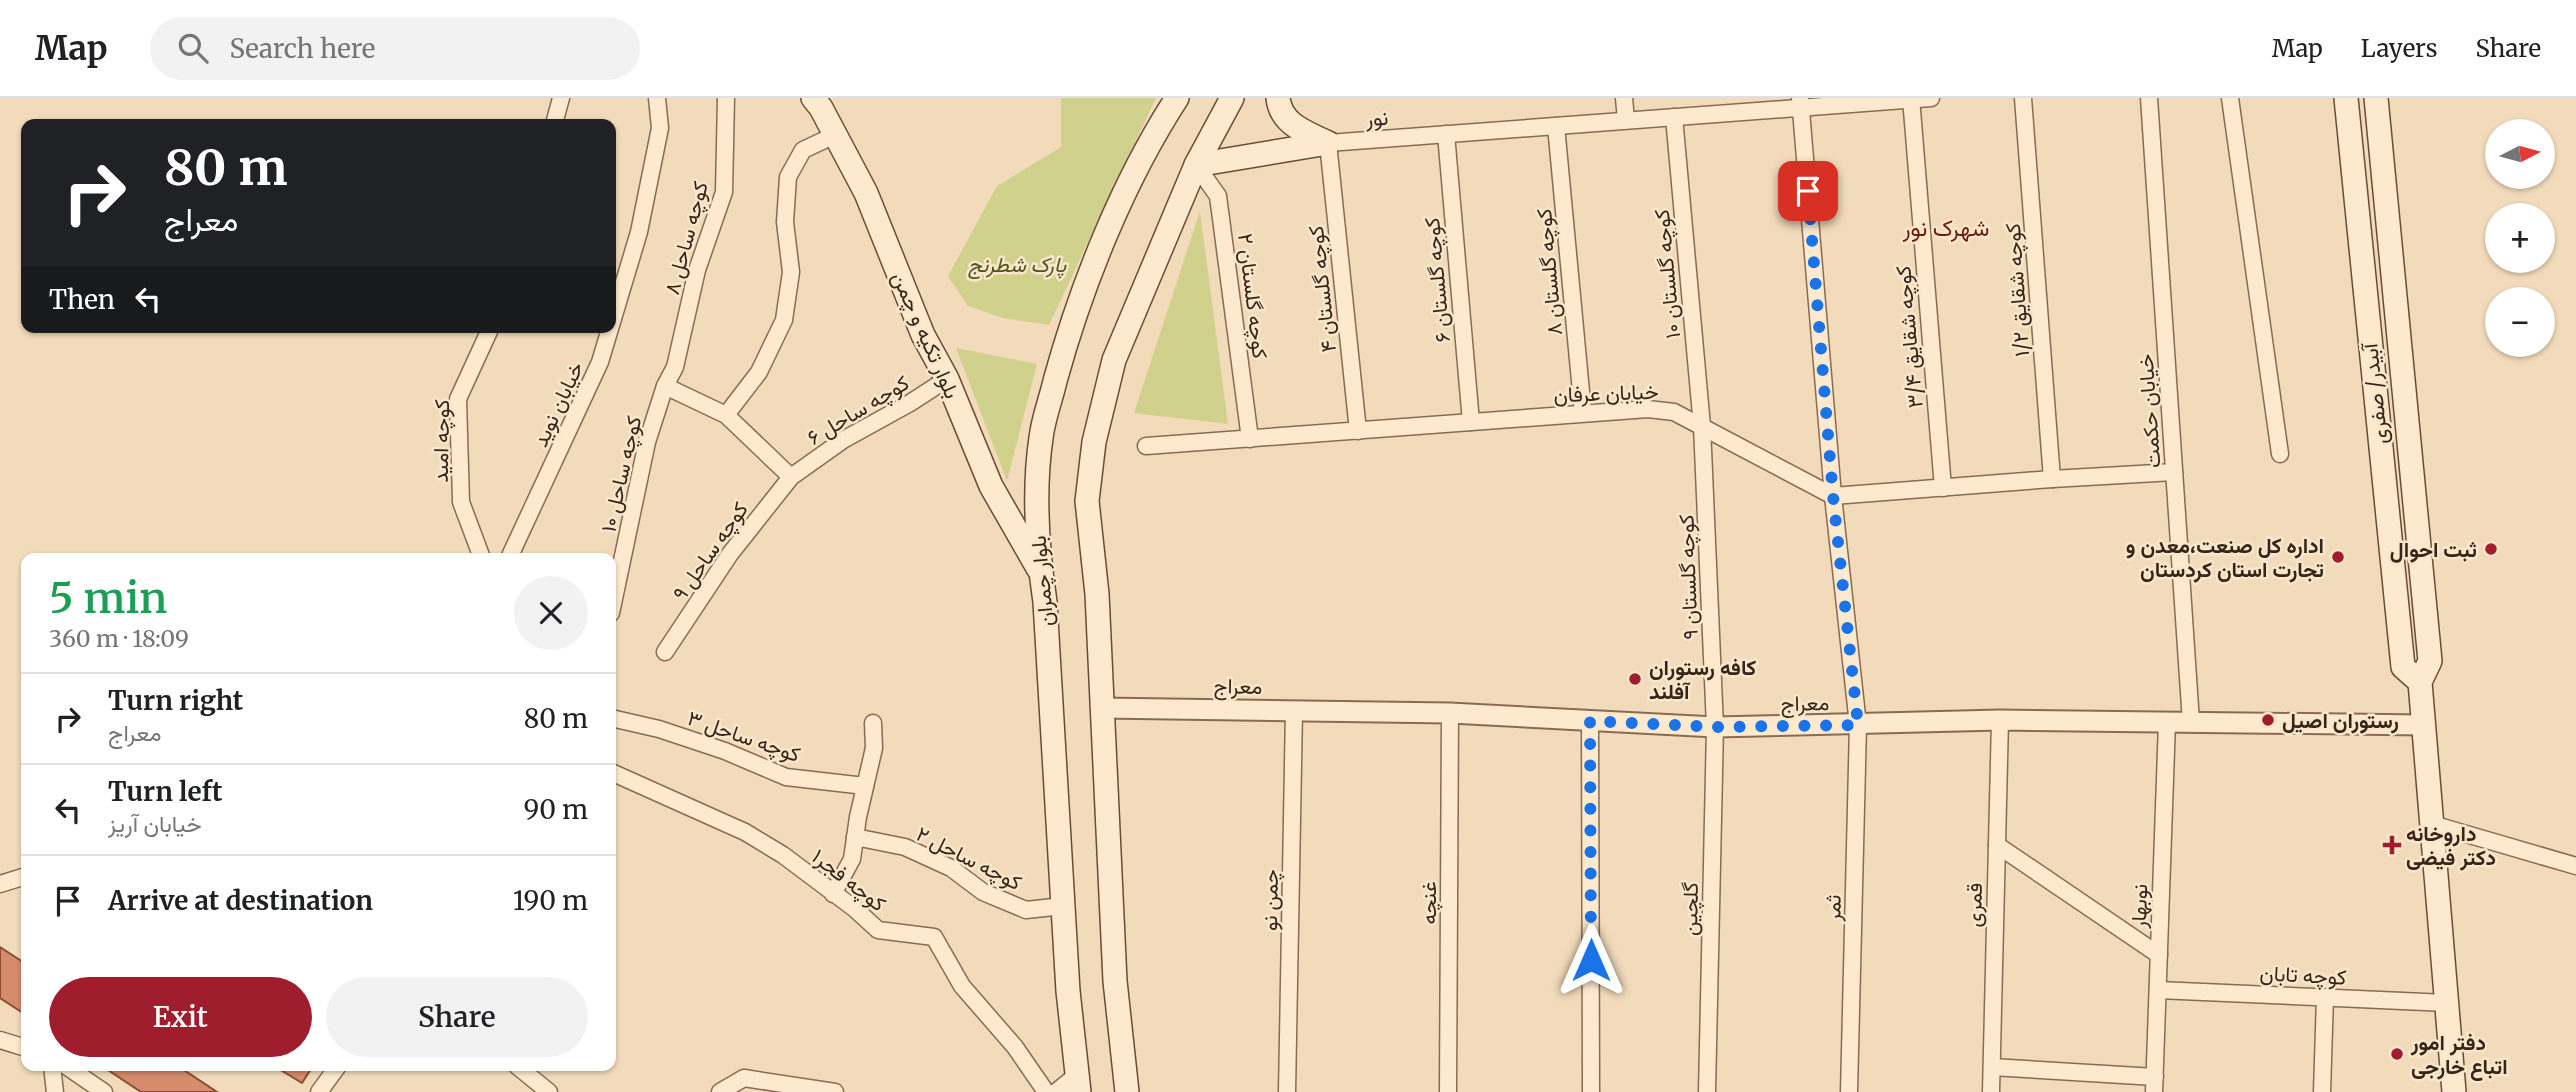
<!DOCTYPE html>
<html lang="en">
<head>
<meta charset="utf-8">
<style>
	:root { --surface:#fff; --page:#f2f2f2; --text:#202124; --muted:#757577; --line:#e0e0e0; --accent:#a01d2d }
	body { margin:0; font-family:Merriweather,Vazirmatn,serif; background:var(--page); color:var(--text); height:100vh; display:flex; flex-direction:column; font-size:26px; white-space:nowrap }
	* { box-sizing:border-box; margin:0 }
	p { font-size:23px; color:var(--muted) }
	.icon { flex:none; width:38px; height:38px; fill:none; stroke:currentColor; stroke-width:2; stroke-linecap:round; stroke-linejoin:round }
	.map { position:relative; flex:1; overflow:hidden }
	.sheet { position:absolute; left:21px; top:455px; width:595px; height:518px; display:flex; flex-direction:column; background:var(--surface); border-radius:14px; box-shadow:0 2px 5px #0004 }
	.sheet>* { flex:none }
	.banner { position:absolute; left:21px; top:21px; width:595px; height:214px; border-radius:14px; box-shadow:0 2px 5px #0004; background:#202124; color:#fff; overflow:hidden }
	.needle { width:46px; rotate:84deg }
	.controls { position:absolute; left:2485px; top:21px; display:grid; gap:14px }
	.controls a { display:grid; place-items:center; width:70px; height:70px; border-radius:50%; background:var(--surface); box-shadow:0 2px 5px #0004; font-size:35px }
	.pin { position:absolute; display:grid; place-items:center; width:60px; height:60px; color:#fff; margin:-30px; border-radius:14px; box-shadow:0 4px 10px #0006 }
	.me { position:absolute; width:77px; margin:-38px; rotate:0deg; stroke-linejoin:round; filter:drop-shadow(0 0 5px #0008) }
	.turn { display:flex; align-items:center; gap:24px; height:147px; padding:0 28px; font-size:32px }
	.turn .icon { width:91px; height:91px; stroke-width:2.5 }
	.turn b { display:block; font-size:49px; line-height:60px }
	.then { display:flex; align-items:center; height:66px; padding:0 28px; background:#0003; gap:14px; font-size:26px }
	.round { display:grid; place-items:center; flex:none; width:74px; height:74px; border-radius:37px; background:var(--page) }
	.overview { display:flex; align-items:center; justify-content:space-between; height:119px; padding:0 28px }
	h1 { font-size:42px; font-weight:600; line-height:52px; color:#1e9e55 }
	.cta { display:flex; gap:14px; margin-top:auto; padding:14px 28px }
	.cta a { flex:1; height:80px; border-radius:42px; background:var(--accent); color:#fff; font-size:28px; font-weight:600; line-height:80px; text-align:center }
	.cta a+a { background:var(--page); color:var(--text) }
	ul { padding:0; list-style:none }
	li { display:flex; align-items:center; gap:21px; height:91px; padding:0 28px; border-top:2px solid var(--line) }
	li div { flex:1 }
	li b { display:block; font-size:26px }
	li em { font-style:normal }
	header { display:flex; align-items:center; gap:42px; box-sizing:border-box; height:98px; padding:0 35px; background:var(--surface); border-bottom:2px solid var(--line) }
	header strong { font-size:33px }
	nav { display:flex; gap:38px; margin-inline-start:auto; font-size:24px }
	.search { width:490px; height:63px; background:var(--page); display:flex; align-items:center; gap:18px; box-sizing:border-box; padding:0 24px; border-radius:38px; color:var(--muted); font-size:26px }
	.map>svg:first-child { display:block }
	.green { fill:#d1d18e }
	.building { fill:#d58b6c; stroke:#8c4e36; stroke-width:2 }
	.lines { fill:none; stroke-linecap:round; stroke-linejoin:round }
	.minor-casing { stroke:#8b6a53; stroke-width:19 }
	.tertiary-casing { stroke:#8b6a53; stroke-width:23 }
	.secondary-casing { stroke:#6c4b36; stroke-width:26 }
	.minor { stroke:#fce9ce; stroke-width:16 }
	.tertiary { stroke:#fce9ce; stroke-width:19 }
	.secondary { stroke:#fce9ce; stroke-width:23 }
	.route { stroke:#1a73e8; stroke-width:12; stroke-dasharray:0 21.6 }
	.poi-dot { fill:#a01d2d; stroke:#f9e6cb; stroke-width:2.5 }
	.labels { text-anchor:middle; dominant-baseline:central; stroke-width:5; stroke-linejoin:round; paint-order:stroke }
	.street-label { font-size:21px; fill:#382519; stroke:#f9e6cb }
	.park-label { font-size:21px; font-style:italic; fill:#4f571e; stroke:#f9e6cb }
	.poi-label { font-size:21px; font-weight:bold; fill:#382519; stroke:#f9e6cb; text-anchor:start }
	.neighbourhood-label { font-size:23px; fill:#691c14; stroke:#f9e6cb }
</style>
</head>
<body>
<header>
<strong>Map</strong>
<div class="search"><svg class="icon" aria-label="search" viewBox="0 0 24 24"><circle cx="10" cy="10" r="6"/><path d="M15 15l6 6"/></svg>Search here</div>
<nav><a>Map</a><a>Layers</a><a>Share</a></nav>
</header>
<div class="map">
<svg width="2576" height="994" viewBox="0 0 2576 994">
	<rect width="100%" height="100%" fill="#f2dbba"/>
	<!-- green -->
	<g class="green">
		<path d="M1061,0h95l-107,227 -46,-7 -35,-12 -20,-30 49,-90 64,-39z"/>
		<path d="M1200,113l28,213 -94,-11z"/>
		<path d="M956,250l81,16 -30,117z"/>
	</g>
	<!-- building -->
	<g class="building">
		<path d="M0,849l26,17v51l-26,-17z"/>
		<path d="M102,968h76l39,26h-76z"/>
		<path d="M274,968h39l-11,17z"/>
	</g>
	<g class="lines">
		<defs>
			<g id="minor">
				<path d="M1624,0l2,22"/>
				<path d="M1800,0l33,398 25,229 -9,367"/>
				<path d="M1911,0l32,390"/>
				<path d="M2023,0l29,381"/>
				<path d="M2149,0l42,624"/>
				<path d="M2230,0l50,356"/>
				<path d="M1674,19l28,309 13,301 -8,365"/>
				<path d="M554,26l7,-26"/>
				<path d="M1556,28l27,287"/>
				<path d="M1446,36l25,288"/>
				<path d="M1196,67l22,31 32,243"/>
				<path d="M665,288l61,29 65,62"/>
				<path d="M726,317l33,-43 25,-52 7,-48 -6,-50 3,-45 15,-27 32,-15"/>
				<path d="M1358,333l-30,-288 603,-45"/>
				<path d="M1146,348l502,-37 26,3 159,84 219,-17 122,-7"/>
				<path d="M482,460l-21,-56 -3,-103 33,-72"/>
				<path d="M509,460l91,-196 39,-130 21,-104 -3,-30"/>
				<path d="M611,515l36,-171 18,-56 10,-19 22,-97 27,-78 2,-94"/>
				<path d="M665,554l65,-98 61,-77 52,-37 67,-37 37,-24"/>
				<path d="M611,620l48,11 66,22 61,26 79,9"/>
				<path d="M1590,623l1,371"/>
				<path d="M611,674l134,60 38,23 72,54 23,21 56,7 28,49 53,61 31,45"/>
				<path d="M2432,726l144,42"/>
				<path d="M855,739l50,10 46,21 32,24 43,18 37,-4"/>
				<path d="M1997,747l162,110"/>
				<path d="M0,786l26,-8"/>
				<path d="M833,796l19,-35 6,-42 16,-69 -1,-25"/>
				<path d="M2158,892l289,13"/>
				<path d="M0,942l26,8"/>
				<path d="M52,968l3,26"/>
				<path d="M66,968l38,26"/>
				<path d="M517,968l32,26"/>
				<path d="M1992,969l163,10"/>
				<path d="M319,994l19,-26"/>
				<path d="M720,994l24,-14 91,14"/>
				<path d="M1056,994l21,-17"/>
				<path d="M1287,994l7,-382"/>
				<path d="M1448,994l2,-379"/>
				<path d="M1991,994l9,-372"/>
				<path d="M2154,994l13,-370"/>
				<path d="M2322,994l3,-95"/>
			</g>
			<path id="tertiary" d="M1102,610l348,5 265,14 285,-7 424,5"/>
			<g id="secondary">
				<path d="M813,0l8,10 45,85 57,142 24,44 44,107 47,82"/>
				<path d="M1278,0c3,27 28,34 50,45"/>
				<path d="M2346,0l57,569 17,15"/>
				<path d="M2376,0l54,563 -10,21 34,410"/>
				<path d="M1196,67l132,-22"/>
				<path d="M1079,994l-11,-101 -23,-389c-8,-54 -12,-110 -4,-164 2,-19 10,-39 14,-57 26,-95 68,-200 122,-283"/>
				<path d="M1127,994l-12,-111 -18,-387 -10,-93 7,-59 20,-82 82,-195 36,-67"/>
			</g>
		</defs>
		<!-- minor casing -->
		<use href="#minor" class="minor-casing"/>
		<!-- tertiary casing -->
		<use href="#tertiary" class="tertiary-casing"/>
		<!-- secondary casing -->
		<use href="#secondary" class="secondary-casing"/>
		<!-- minor -->
		<use href="#minor" class="minor"/>
		<!-- tertiary -->
		<use href="#tertiary" class="tertiary"/>
		<!-- secondary -->
		<use href="#secondary" class="secondary"/>
	</g>
	<g class="lines">
		<!-- route -->
		<path class="route" d="M1591,862l-1,-239 125,6 143,-2 -25,-229 -25,-305"/>
	</g>
	<!-- markers -->
	<g class="poi-dot">
		<circle cx="2491" cy="451" r="7"/>
		<circle cx="2338" cy="459" r="7"/>
		<circle cx="1635" cy="581" r="7"/>
		<circle cx="2268" cy="622" r="7"/>
		<path d="M2388.5 736.5h7v7h7v7h-7v7h-7v-7h-7v-7h7z"/>
		<circle cx="2397" cy="956" r="7"/>
	</g>
	<g class="labels">
		<!-- street labels -->
		<g class="street-label">
			<text transform="translate(1377 20) rotate(-4)">نور</text>
			<text transform="translate(686 140) rotate(-75)">کوچه ساحل ۸</text>
			<text transform="translate(1549 174) rotate(-95)">کوچه گلستان ۸</text>
			<text transform="translate(1667 176) rotate(-95)">کوچه گلستان ۱۰</text>
			<text transform="translate(1437 182) rotate(-95)">کوچه گلستان ۶</text>
			<text transform="translate(1322 191) rotate(-96)">کوچه گلستان ۴</text>
			<text transform="translate(2017 192) rotate(-94)">کوچه شقایق ۱/۲</text>
			<text transform="translate(1253 198) rotate(83)">کوچه گلستان ۲</text>
			<text transform="translate(926 237) rotate(66)">بلوار تکیه و چمن</text>
			<text transform="translate(1909 239) rotate(-95)">کوچه شقایق ۳/۴</text>
			<text transform="translate(1606 295) rotate(-2)">خیابان عرفان</text>
			<text transform="translate(2375 296) rotate(-96)">آبیدر/ صفری</text>
			<text transform="translate(558 306) rotate(-65)">خیابان نوید</text>
			<text transform="translate(858 312) rotate(-31)">کوچه ساحل ۶</text>
			<text transform="translate(2149 313) rotate(-94)">خیابان حکمت</text>
			<text transform="translate(441 343) rotate(-89)">کوچه امید</text>
			<text transform="translate(621 376) rotate(-77)">کوچه ساحل ۱۰</text>
			<text transform="translate(710 453) rotate(-55)">کوچه ساحل ۹</text>
			<text transform="translate(1688 479) rotate(-92)">کوچه گلستان ۹</text>
			<text transform="translate(1042 483) rotate(-95)">بلوار چمران</text>
			<text transform="translate(1238 588) rotate(1)">معراج</text>
			<text transform="translate(1805 605) rotate(-1)">معراج</text>
			<text transform="translate(744 638) rotate(19)">کوچه ساحل ۳</text>
			<text transform="translate(969 760) rotate(27)">کوچه ساحل ۲</text>
			<text transform="translate(849 782) rotate(38)">کوچه فجر۱</text>
			<text transform="translate(1270 802) rotate(-89)">چمن نو</text>
			<text transform="translate(1428 805) rotate(-90)">غنچه</text>
			<text transform="translate(1974 807) rotate(-89)">قمری</text>
			<text transform="translate(2139 808) rotate(-88)">نوبهار</text>
			<text transform="translate(1833 810) rotate(-89)">ثمر</text>
			<text transform="translate(1690 811) rotate(-89)">گلچین</text>
			<text transform="translate(2303 877) rotate(3)">کوچه تابان</text>
		</g>
		<!-- park labels -->
		<g class="park-label">
			<text x="1017" y="166">پارک شطرنج</text>
		</g>
		<!-- poi labels -->
		<g class="poi-label">
			<text x="2324" y="447" text-anchor="end">اداره کل صنعت،معدن و<tspan x="2324" dy="24">تجارت استان کردستان</tspan></text>
			<text x="2477" y="451" text-anchor="end">ثبت احوال</text>
			<text x="1649" y="569">کافه رستوران<tspan x="1649" dy="24">آفلند</tspan></text>
			<text x="2282" y="622">رستوران اصیل</text>
			<text x="2406" y="735">داروخانه<tspan x="2406" dy="24">دکتر فیضی</tspan></text>
			<text x="2411" y="944">دفتر امور<tspan x="2411" dy="24">اتباع خارجی</tspan></text>
		</g>
		<!-- neighbourhood labels -->
		<g class="neighbourhood-label">
			<text x="1946" y="129">شهرک نور</text>
		</g>
	</g>
</svg>
<div class="controls">
<a><svg class="needle" viewBox="-14 -14 28 28"><path d="M0-13l5 13h-10z" fill="#e53935"/><path d="M0 13l5-13h-10z" fill="#757577"/></svg></a>
<a>+</a>
<a>−</a>
</div>
<div class="pin" style="left:1808px;top:93px;background:#d93025"><svg class="icon" aria-label="arrive" viewBox="0 0 24 24"><path d="M6 21V4h12l-3 4 3 4H6"/></svg></div>
<svg class="me" style="left:1591px;top:862px" viewBox="-20 -20 40 40"><path d="M0-17L14 15 0 8-14 15z" fill="#1a73e8" stroke="#fff" stroke-width="4"/></svg>
<div class="banner">
<div class="turn"><svg class="icon" aria-label="right" viewBox="0 0 24 24"><path d="M7 20v-9h11M14 6l5 5-5 5"/></svg><div><b>80 m</b>معراج</div></div>
<div class="then">Then<svg class="icon" aria-label="left" viewBox="0 0 24 24"><path d="M17 20v-9H6M10 6l-5 5 5 5"/></svg></div>
</div>
<section class="sheet">
<div class="overview"><div><h1>5 min</h1><p>360 m · 18:09</p></div><a class="round"><svg class="icon" aria-label="close" viewBox="0 0 24 24"><path d="M6 6l12 12M18 6L6 18"/></svg></a></div>
<ul>
<li><svg class="icon" aria-label="right" viewBox="0 0 24 24"><path d="M7 20v-9h11M14 6l5 5-5 5"/></svg><div><b>Turn right</b><p>معراج</p></div><em>80 m</em></li>
<li><svg class="icon" aria-label="left" viewBox="0 0 24 24"><path d="M17 20v-9H6M10 6l-5 5 5 5"/></svg><div><b>Turn left</b><p>خیابان آریز</p></div><em>90 m</em></li>
<li><svg class="icon" aria-label="arrive" viewBox="0 0 24 24"><path d="M6 21V4h12l-3 4 3 4H6"/></svg><div><b>Arrive at destination</b></div><em>190 m</em></li>
</ul>
<div class="cta"><a>Exit</a><a>Share</a></div>
</section>
</div>
</body>
</html>
